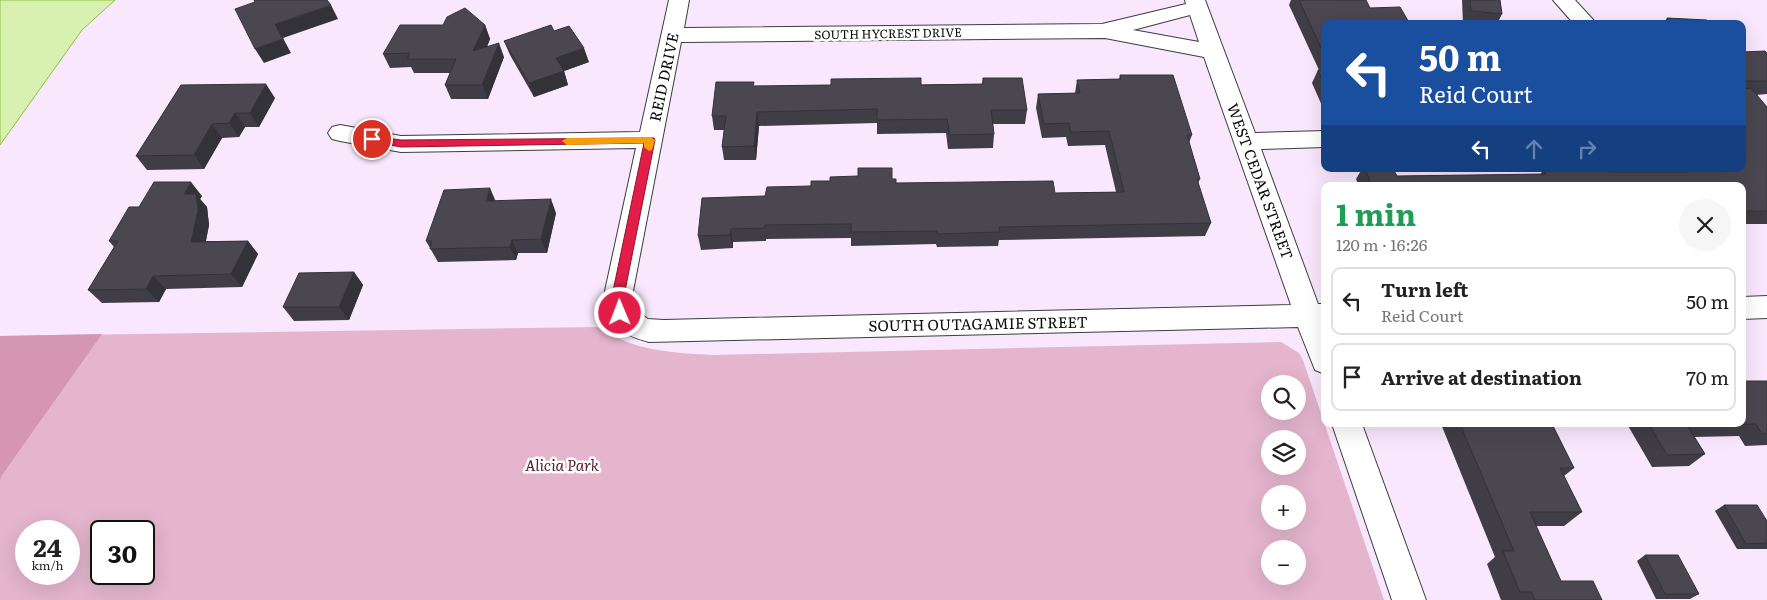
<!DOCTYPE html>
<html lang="en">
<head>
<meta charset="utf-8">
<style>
	:root { --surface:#fff; --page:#f6f6f6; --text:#222; --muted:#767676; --line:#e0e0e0 }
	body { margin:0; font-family:Literata,serif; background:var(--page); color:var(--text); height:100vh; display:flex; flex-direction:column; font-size:19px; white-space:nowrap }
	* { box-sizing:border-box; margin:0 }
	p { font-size:16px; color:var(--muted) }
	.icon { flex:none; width:28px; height:28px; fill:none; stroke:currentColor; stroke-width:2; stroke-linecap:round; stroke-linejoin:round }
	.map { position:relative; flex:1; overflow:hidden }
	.details { position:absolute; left:1321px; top:182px; width:425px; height:245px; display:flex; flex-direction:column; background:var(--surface); border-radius:10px; box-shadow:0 5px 20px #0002 }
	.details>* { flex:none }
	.hud { position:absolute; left:1321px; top:20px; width:425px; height:152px; border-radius:10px; box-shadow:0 5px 20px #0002; background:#1a4fa0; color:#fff; overflow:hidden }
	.tools { position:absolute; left:1261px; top:375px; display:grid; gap:10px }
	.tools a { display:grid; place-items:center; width:45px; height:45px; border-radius:50%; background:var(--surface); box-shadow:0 5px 20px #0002; font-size:25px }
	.speed { position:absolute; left:15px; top:520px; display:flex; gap:10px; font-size:25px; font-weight:700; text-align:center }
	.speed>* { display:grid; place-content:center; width:65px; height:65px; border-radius:50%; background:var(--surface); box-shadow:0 5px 20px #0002; line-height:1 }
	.speed small { font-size:12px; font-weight:400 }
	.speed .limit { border:2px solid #111; border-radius:8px; background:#fff; color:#111 }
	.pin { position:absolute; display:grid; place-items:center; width:42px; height:42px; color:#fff; margin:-21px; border:2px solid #fff; border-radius:50%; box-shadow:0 1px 5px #0007 }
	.me { position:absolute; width:55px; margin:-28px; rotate:359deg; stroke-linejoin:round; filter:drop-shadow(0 0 4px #0008) }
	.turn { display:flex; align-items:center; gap:18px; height:105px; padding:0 15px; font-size:22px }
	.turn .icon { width:65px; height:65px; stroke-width:2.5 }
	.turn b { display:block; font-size:35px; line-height:42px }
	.lanes { display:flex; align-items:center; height:48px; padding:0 15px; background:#0003; justify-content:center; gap:25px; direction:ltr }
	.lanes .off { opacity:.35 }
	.round { display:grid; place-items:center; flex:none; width:52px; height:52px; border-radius:26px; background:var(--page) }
	.head { display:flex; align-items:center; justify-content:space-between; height:85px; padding:0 15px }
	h1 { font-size:30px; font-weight:700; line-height:38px; color:#1e9e55 }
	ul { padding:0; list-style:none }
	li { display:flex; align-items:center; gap:15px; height:68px; margin:0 10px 8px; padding:0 5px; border:2px solid var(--line); border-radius:10px }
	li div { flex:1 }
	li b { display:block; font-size:19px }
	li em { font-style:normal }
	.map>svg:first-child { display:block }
	.green { fill:#e4b5cd; fill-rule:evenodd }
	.forest { fill:#d496b1 }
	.water { fill:#d8f1b1; stroke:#8cc23d }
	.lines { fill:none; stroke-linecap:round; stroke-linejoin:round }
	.minor-casing { stroke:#3d3d3d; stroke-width:2 }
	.minor { fill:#fff; fill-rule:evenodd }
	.wall { fill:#403d46 }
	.shaded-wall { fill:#343239 }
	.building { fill:#4b4751; stroke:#343239 }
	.route { fill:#e11d48; stroke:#92132f }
	.slow { fill:#f59e0b }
	.labels { text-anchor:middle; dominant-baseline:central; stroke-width:5; stroke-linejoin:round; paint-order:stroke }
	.far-street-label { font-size:12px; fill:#0a0a0a; stroke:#fff }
	.street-label { font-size:15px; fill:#0a0a0a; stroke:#fff }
	.park-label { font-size:15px; font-style:italic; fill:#5b202c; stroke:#fff }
</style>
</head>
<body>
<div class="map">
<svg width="1767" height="600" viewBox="0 0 1767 600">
	<rect width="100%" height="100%" fill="#f9e8fd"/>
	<!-- green -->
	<path class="green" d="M599,327c33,24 75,26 114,28l568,-13 18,11 4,7 81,240h-1384v-264zM1270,384h28v27h-28zM1270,439h28v27h-28zM1270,494h28v27h-28zM26,531h43v43h-43zM101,531h43v43h-43zM1270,549h28v27h-28z"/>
	<!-- forest -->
	<path class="forest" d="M102,334l-100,141 -2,5v-144z"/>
	<!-- water -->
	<path class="water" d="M0,0h115l-33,30 -82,115z"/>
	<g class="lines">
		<defs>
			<g id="minor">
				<path d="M669,0h20l-5,28 418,-4 84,-20 -1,-4h20l50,133 70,-2v16l-64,2 57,155h7v70l-10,-4 -17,-43 -649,15c-15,-4 -36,-11 -42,-27 -3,-7 -1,-17 -2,-24l31,-143 -235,4 -61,-11 -8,-2 -4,-6 4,-6 8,-2 61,11 239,-4zM1190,15l9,27 -66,-12zM1105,38l99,19 87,248 -627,15 -16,-1 -14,-10 -1,-18 48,-249z"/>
				<path d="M1553,0h22l22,24h-23z"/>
				<path d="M1767,296v22l-25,1v-22z"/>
				<path d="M1332,424h30l64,176h-34z"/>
			</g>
		</defs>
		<!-- minor casing -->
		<use href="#minor" class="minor-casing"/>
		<!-- minor -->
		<use href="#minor" class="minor"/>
	</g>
	<!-- wall -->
	<g class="wall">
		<path d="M1291,0h75l-41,24v84h-2l-11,-25 6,-13h1l-30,-65z"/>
		<path d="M1462,0h38l2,14 -5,10h-34z"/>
		<path d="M1667,18l43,6h-47z"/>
		<path d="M443,25h42l5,14 -3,8 17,10 -16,42h-37l-6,-14 5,-12h-36l-3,-6 -21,1 -7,-14z"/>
		<path d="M554,31l35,31 -25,9 4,14 -34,12 -24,-42 -6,-14z"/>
		<path d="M1742,52l25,1v41l-11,1 11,12v117h-25v-38h-383l-3,-7 6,-10h31l4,7 143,-1 3,-5h15v-1h49l2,3h69l3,-3h61z"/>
		<path d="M1120,75l72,60 -3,8 11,36 -2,4 13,40 -6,13 -206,4 -1,6 -61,1 -1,-3 -85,2v-8l-85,1v2l-33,1v6l-32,2 -3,-14 67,-40 65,-15 62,-2 4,4 159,10 61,-1 -11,-47 -37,1 -2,-9 -24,1 -6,-30 2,-14 37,-1 2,-13 42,-1z"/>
		<path d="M983,78l44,32 -2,14h-32l1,10 -1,14 -45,1 -2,-16 -69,1v-11l-118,3 -3,34h-32l-2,-13 2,-17h-10l-2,-14 42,-30 228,-2z"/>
		<path d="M181,85l94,13 -16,29h-14l-6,10 -17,1 -18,31 -57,1 -11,-14z"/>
		<path d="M202,196l-2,3 7,8 2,18 -3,16h42l10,13 -16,33 -76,2 -7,13 -57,1 -14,-13 26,-43 -5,-6 30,-34z"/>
		<path d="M496,201l60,12 -9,40h-29l-2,7 -78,2 -12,-21z"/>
		<path d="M354,272l9,13 -14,35 -55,1 -11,-14z"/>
		<path d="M1767,381v64l-22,1 -6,-10 -45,1 11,17 -16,12 -37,1 -25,-43h115z"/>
		<path d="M1441,424h111l22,44 -10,8 18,36 -18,14h-28l25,55 41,19h-101l-14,-36 8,-7z"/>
		<path d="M1724,505l43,16v28h-30l-22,-38z"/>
		<path d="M1645,555l54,39 -9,5h-34l-19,-38z"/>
	</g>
	<!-- shaded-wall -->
	<g class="shaded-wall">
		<path d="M331,5l7,14 -55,19 8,15 -27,10 -9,-14 20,-25z"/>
		<path d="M485,25l5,14 -11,26 -6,-14z"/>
		<path d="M499,43l5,14 -16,42 -6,-14z"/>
		<path d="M584,48l5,14 -25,9 4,14 -34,12 -5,-14 27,-25z"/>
		<path d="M266,84l9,14 -16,29 -9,-14z"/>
		<path d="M757,112l2,14 -3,34 -2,-14z"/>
		<path d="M235,113l10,14 -6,10 -10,-14z"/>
		<path d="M212,124l10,14 -18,31 -10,-14z"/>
		<path d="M191,182l11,14 -2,3 7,8 2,18 -6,30 -12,-13 -7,-48z"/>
		<path d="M490,188l6,14 -10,-1z"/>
		<path d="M551,199l5,14 -9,40 -6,-14z"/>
		<path d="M731,229l2,13v6l-3,-13z"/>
		<path d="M512,240l6,13 -2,7 -6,-13z"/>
		<path d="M248,241l10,13 -16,33 -11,-13z"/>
		<path d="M354,272l9,13 -14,35 -10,-13z"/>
		<path d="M153,276l13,13 -7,13 -13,-13z"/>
	</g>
	<!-- building -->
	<g class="building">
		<path d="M254,0h73l4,5 -56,19 8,15 -28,10 -20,-40 20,-7z"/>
		<path d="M1299,0h67l4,8 30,-1 10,17h-85v32z"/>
		<path d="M1470,0h30l2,14 -31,-3z"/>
		<path d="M465,8l20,17 -12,26 26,-8 -17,42h-37l11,-26h-49l3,-6 -27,1 17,-29h43l4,-8z"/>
		<path d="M1667,18l40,2 3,4h-39z"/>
		<path d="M551,25l3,6 15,-5 15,22 -28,10 8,13 -35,12 -25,-42z"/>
		<path d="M1765,51l2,2v28h-25v-29z"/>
		<path d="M1318,70h7v16z"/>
		<path d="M1120,75h53l19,60h-5l13,44h-3l14,44 -212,4 1,5 -62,2 -1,-3 -86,1v-8l-86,1 -1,3 -33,1 -1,6 -32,1 4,-38 63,-2 2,-9 44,-1v-5h19v-4l28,-1v-8h34v11h4v4l157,-2 2,12 69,-1 -15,-61 -38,1 -2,-9 -25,1 -6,-30 42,-1 -3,-13 44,-1z"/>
		<path d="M921,78v7l62,-1v-6h39l5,32h-36l3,24 -44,1 -3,-16 -70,1v-11l-120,3 -3,34 -32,1 4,-31h-14l4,-34h38l-1,4 78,-1v-6z"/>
		<path d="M266,84l-16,29h-15l-6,10 -17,1 -18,31 -58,1 45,-71z"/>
		<path d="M1751,88l16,19v104h-25v-25h-370l-7,-17h28l4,7 149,-2 -3,-4h34v-1h30l2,3h79l-2,-3h56v-80z"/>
		<path d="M154,182h37l-7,12h12l2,17 -7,31 57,-1 -17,33 -78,2 -7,13 -58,1 30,-49h-9l20,-34h10z"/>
		<path d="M490,188l-4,13 65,-2 -10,40 -29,1 -2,7 -80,2 2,-8h-6l18,-51z"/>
		<path d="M354,272l-15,35h-56l16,-34z"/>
		<path d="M1742,381h25v52l-5,1 -6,-10 -69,1 18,29 -38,1 -18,-31h93z"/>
		<path d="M1460,424h92l22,44h-14l22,44h-52l31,69h32l9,19h-67l-4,-8h-11l-17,-41h11z"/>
		<path d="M1724,505h33l10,16v22l-21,1z"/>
		<path d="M1645,555h33l21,39h-34z"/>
	</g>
	<!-- route -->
	<path class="route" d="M372,136l29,4 253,-2 1,2 -30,151 1,22 -2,3 -4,2 -6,-5 -1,-22 31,-148 -243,4 -33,-6 -1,-2z"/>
	<!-- slow -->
	<path class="slow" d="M650,137l5,3 -3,10 -3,1 -5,-4v-4l-77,2 -5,-4 5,-3z"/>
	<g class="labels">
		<!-- far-street labels -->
		<g class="far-street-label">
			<text transform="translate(888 33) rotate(-1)">SOUTH HYCREST DRIVE</text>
		</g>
		<!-- street labels -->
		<g class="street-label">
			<text transform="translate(663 77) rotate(-78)">REID DRIVE</text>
			<text transform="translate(1261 181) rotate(70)">WEST CEDAR STREET</text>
			<text transform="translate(978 323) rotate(-1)">SOUTH OUTAGAMIE STREET</text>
		</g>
		<!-- park labels -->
		<g class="park-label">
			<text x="562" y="464">Alicia Park</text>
		</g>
	</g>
</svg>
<div class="tools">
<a><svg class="icon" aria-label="search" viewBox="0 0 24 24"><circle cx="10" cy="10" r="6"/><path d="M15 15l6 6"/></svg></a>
<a><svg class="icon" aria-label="layers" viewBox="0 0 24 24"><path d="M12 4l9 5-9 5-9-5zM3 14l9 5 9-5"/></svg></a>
<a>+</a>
<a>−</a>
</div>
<div class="speed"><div>24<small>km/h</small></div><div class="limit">30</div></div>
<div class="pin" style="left:372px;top:139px;background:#d93025"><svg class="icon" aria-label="arrive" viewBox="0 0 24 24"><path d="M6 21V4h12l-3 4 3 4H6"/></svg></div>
<svg class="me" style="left:620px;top:313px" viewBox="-20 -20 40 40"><circle r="17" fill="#e11d48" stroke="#fff" stroke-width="3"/><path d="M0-11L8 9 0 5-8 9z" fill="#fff"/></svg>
<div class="hud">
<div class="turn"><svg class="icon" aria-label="left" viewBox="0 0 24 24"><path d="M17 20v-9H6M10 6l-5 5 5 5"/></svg><div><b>50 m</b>Reid Court</div></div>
<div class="lanes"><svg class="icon" aria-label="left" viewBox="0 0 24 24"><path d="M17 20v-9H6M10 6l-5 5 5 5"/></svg><svg class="icon off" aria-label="ahead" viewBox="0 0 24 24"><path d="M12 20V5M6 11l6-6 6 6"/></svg><svg class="icon off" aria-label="right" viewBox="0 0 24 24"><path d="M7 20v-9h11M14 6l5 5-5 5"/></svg></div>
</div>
<section class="details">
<div class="head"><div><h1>1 min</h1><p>120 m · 16:26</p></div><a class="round"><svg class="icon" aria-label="close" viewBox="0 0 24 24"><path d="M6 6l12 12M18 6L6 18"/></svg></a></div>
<ul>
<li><svg class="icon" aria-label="left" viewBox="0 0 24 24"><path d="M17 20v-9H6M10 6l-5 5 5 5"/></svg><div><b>Turn left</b><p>Reid Court</p></div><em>50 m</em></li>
<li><svg class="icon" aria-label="arrive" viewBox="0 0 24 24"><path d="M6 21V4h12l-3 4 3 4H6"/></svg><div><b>Arrive at destination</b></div><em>70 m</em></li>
</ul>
</section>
</div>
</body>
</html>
